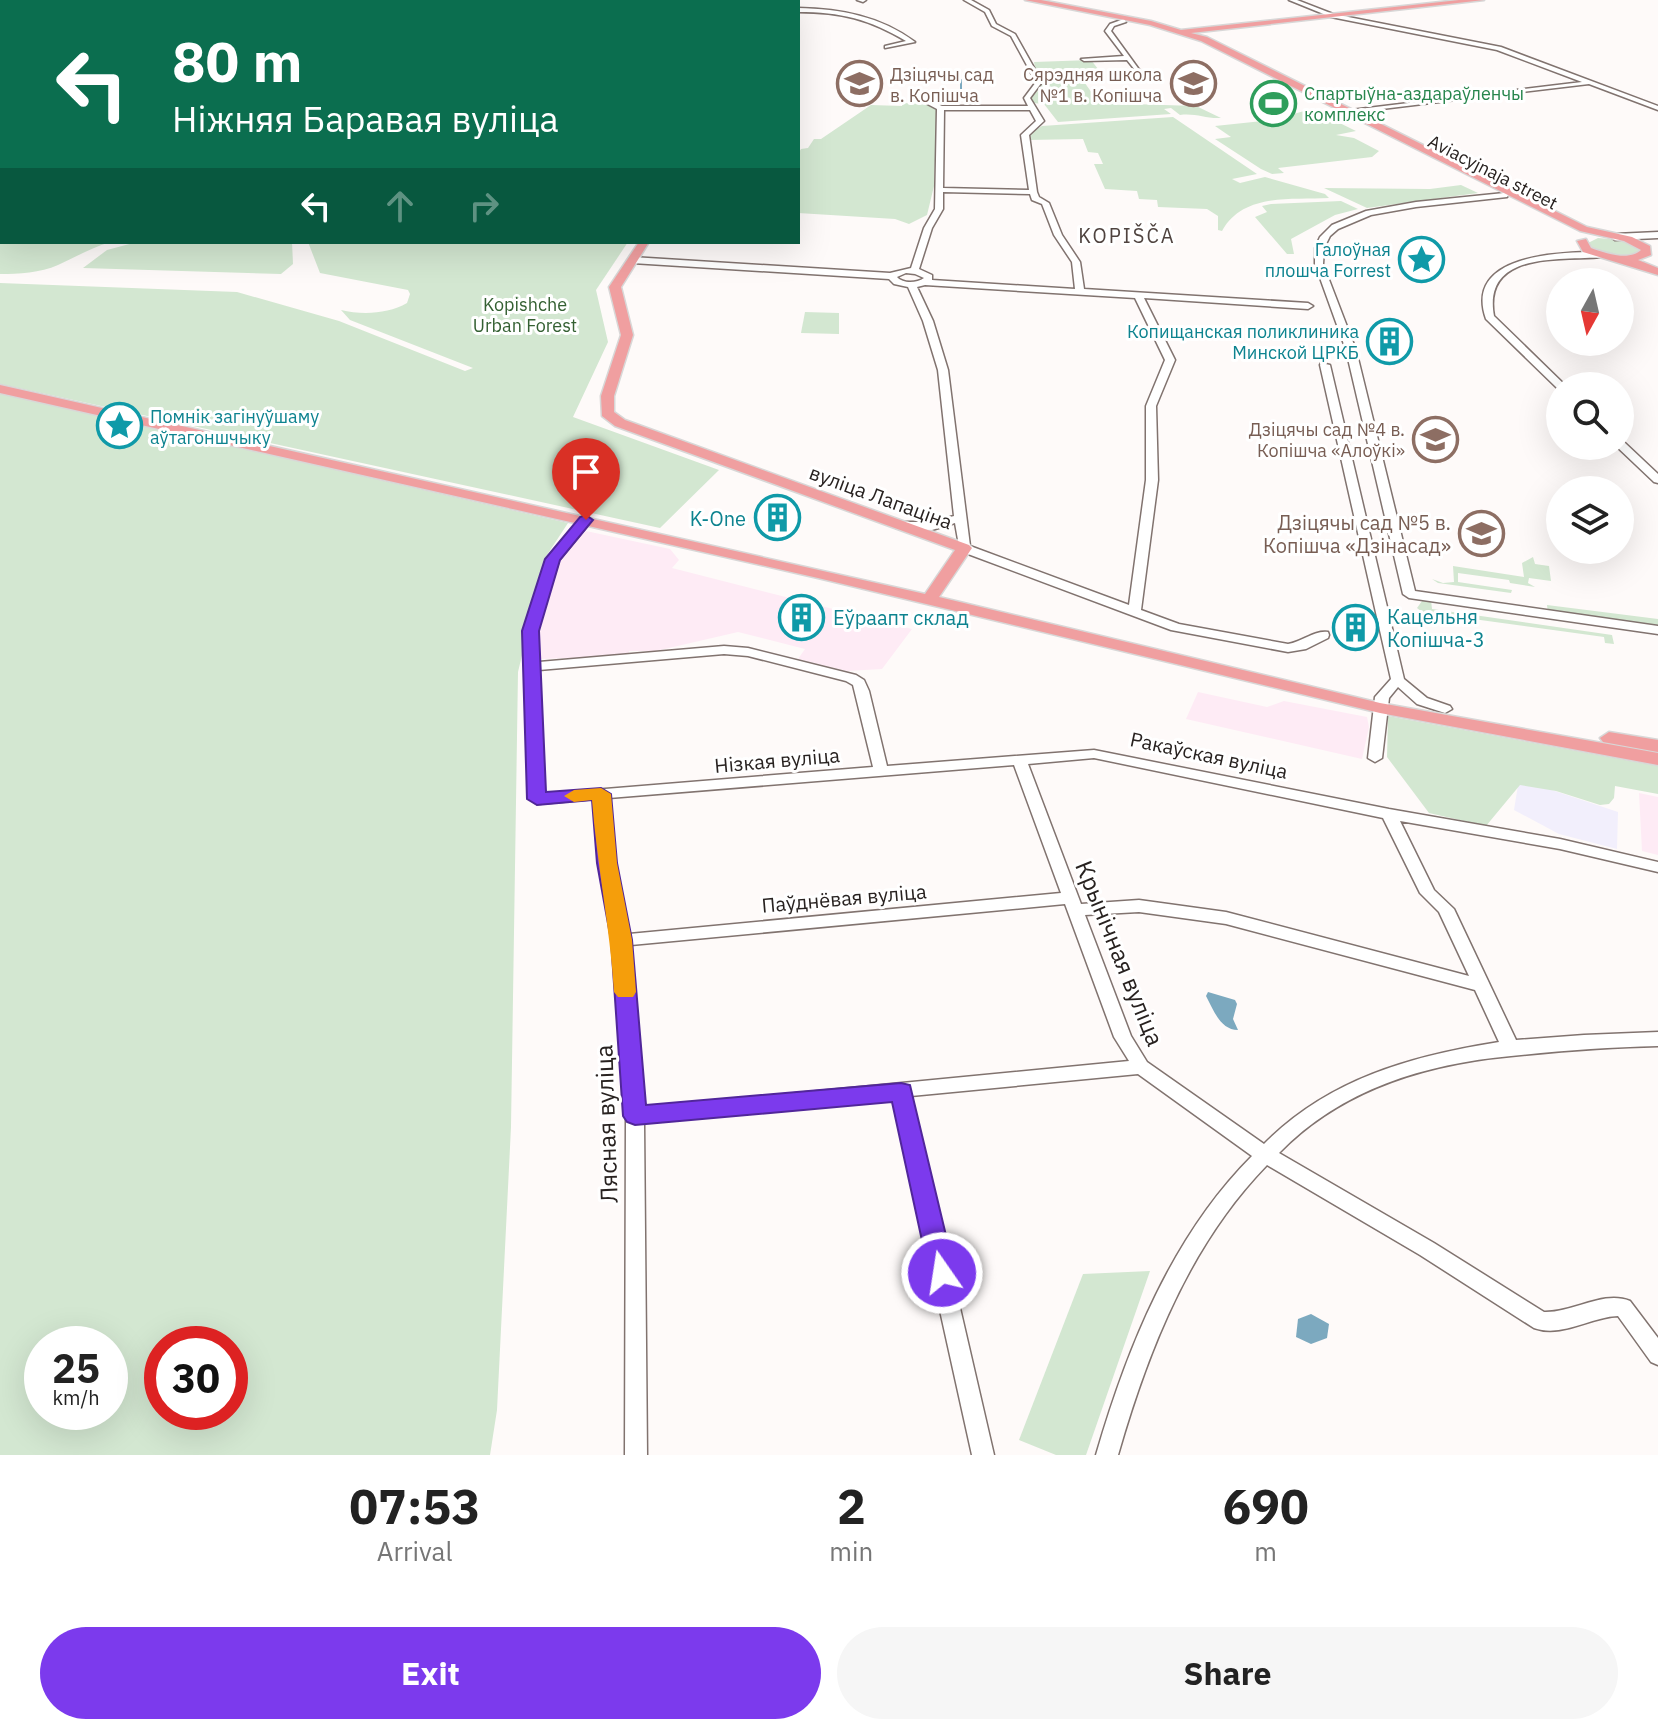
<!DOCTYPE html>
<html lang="en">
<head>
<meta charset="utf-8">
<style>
	:root { --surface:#fff; --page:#f6f6f6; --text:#222; --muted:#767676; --accent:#7c3aed }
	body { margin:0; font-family:"IBM Plex Sans",sans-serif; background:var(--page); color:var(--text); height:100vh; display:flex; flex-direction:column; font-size:30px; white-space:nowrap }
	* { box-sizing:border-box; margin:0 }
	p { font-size:26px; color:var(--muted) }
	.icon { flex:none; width:44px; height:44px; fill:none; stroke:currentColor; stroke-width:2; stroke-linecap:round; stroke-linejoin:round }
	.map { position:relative; height:1455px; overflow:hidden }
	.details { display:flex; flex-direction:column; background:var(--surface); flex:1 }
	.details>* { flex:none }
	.banner { position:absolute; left:0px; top:0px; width:800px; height:244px; box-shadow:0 8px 32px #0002; background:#0b6e4f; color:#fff; overflow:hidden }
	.needle { width:52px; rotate:188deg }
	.tools { position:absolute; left:1546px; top:268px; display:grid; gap:16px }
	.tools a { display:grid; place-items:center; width:88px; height:88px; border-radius:50%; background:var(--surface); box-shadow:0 8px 32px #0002; font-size:40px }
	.speed { position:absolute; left:24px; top:1326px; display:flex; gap:16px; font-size:40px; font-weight:700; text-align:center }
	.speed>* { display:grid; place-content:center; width:104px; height:104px; border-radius:50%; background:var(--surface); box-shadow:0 8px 32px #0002; line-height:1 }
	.speed small { font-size:20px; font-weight:400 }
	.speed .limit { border:12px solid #d22; background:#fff; color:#111 }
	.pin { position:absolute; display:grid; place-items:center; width:68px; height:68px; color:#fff; margin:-82px -34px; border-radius:50% 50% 50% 0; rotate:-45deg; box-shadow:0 0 8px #0007 }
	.pin .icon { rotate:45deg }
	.me { position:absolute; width:88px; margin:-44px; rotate:347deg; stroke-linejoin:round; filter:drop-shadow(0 0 6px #0008) }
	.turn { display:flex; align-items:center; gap:28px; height:168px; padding:0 40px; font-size:36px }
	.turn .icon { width:104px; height:104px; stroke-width:2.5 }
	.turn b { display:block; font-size:56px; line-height:68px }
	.lanes { display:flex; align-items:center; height:76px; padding:0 40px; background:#0003; justify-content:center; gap:40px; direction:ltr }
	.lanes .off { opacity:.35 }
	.eta { display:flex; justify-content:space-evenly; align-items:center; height:136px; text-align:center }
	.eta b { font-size:48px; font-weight:700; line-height:56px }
	.primary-button { display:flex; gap:16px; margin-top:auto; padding:16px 40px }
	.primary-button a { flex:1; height:92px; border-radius:48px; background:var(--accent); color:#fff; font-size:32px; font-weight:700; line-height:92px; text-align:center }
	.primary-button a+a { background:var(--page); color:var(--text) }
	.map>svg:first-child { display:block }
	.commercial { fill:#feebf5 }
	.industrial { fill:#f2effc }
	.green { fill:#d3e7d1; fill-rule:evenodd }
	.water { fill:#7ca9bf }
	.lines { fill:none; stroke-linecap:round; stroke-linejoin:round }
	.stream { stroke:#7ca9bf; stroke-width:2 }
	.minor-casing { stroke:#81736f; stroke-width:3 }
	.major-casing { stroke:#d8d7d7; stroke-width:3 }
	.minor { fill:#fff; fill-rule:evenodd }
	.major { fill:#f09fa0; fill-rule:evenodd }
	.route { fill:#7c3aed; stroke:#51269a; stroke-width:2 }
	.slow { fill:#f59e0b }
	.labels { text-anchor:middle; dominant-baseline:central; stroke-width:6; stroke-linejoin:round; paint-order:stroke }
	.far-education-label { font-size:18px; fill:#785e54; stroke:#fff; text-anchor:end }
	.far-leisure-label { font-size:18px; fill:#27864d; stroke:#fff; text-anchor:start }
	.far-street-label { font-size:18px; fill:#282220; stroke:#fff }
	.far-culture-label { font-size:18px; fill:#0d838f; stroke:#fff; text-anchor:end }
	.far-park-label { font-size:18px; fill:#346032; stroke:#fff }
	.far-quarter-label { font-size:20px; letter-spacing:2px; fill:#4f433f; stroke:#fff }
	.street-label { font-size:20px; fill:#282220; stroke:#fff }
	.culture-label { font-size:20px; fill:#0d838f; stroke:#fff; text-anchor:start }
	.education-label { font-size:20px; fill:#785e54; stroke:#fff; text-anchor:end }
	.near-street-label { font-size:24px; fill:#282220; stroke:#fff }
</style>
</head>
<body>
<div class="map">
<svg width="1658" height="1455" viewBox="0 0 1658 1455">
	<rect width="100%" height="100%" fill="#fefaf9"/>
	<!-- commercial -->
	<g class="commercial">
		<path d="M586,531l84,18 9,11 -7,8 240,61 -30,40 -35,2 -49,-12 7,-10 -67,-17 -82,19h-27v5l-88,3 -6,-4 20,-94z"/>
		<path d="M1198,692l69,15 17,-6 83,16 2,10 -7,32 -176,-40z"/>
		<path d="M1639,793l19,4v58l-16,-4z"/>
	</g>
	<!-- industrial -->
	<path class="industrial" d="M1519,779l99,33 -1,37 -58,-15 -45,-24z"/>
	<!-- green -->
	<g class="green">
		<path d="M1091,60l14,18 -23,1 10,14h29l11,11 64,2 25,12c-15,1 -25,-5 -41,-3l-9,-7 -7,1 7,5 -113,8 -14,-18 -11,-1 -2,-6 8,-7 -5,-28z"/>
		<path d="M903,103l25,1 9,4 -3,78 -7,29 -18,9 -14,-5 -97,-6v-59l3,-5 7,-1 6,-9h7l50,-34 31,1z"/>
		<path d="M1311,109l45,22 -20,4 18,3 25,13 -7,6 -94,11 6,5 -12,1 -11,-5 -46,-30 16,-2 -16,-11 58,-6z"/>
		<path d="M1173,117l84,57 -25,5 8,4 25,-6 60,17 4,4c-39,2 -86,-5 -107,33l-4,-1v-14l-11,-7 -49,-2 -1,-7 -18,-1 -2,-8 -32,-2 -11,-25h9l-5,-11 -10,-1 -5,-13 -55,1 4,-8 10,-6z"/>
		<path d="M0,182l2,60h109c-19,5 -35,15 -53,23 -18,8 -39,9 -58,9z"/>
		<path d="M1461,185l17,8 -111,15 -43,-20 106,1z"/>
		<path d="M1341,201l17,8 -23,6 -44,24 3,15h-7l-32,-37 12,-5 -5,-6 9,-2z"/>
		<path d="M1598,238l26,2 16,11c-15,9 -41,6 -52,-8z"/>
		<path d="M137,242h155l1,22 -12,10 -198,-6 24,-18z"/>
		<path d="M308,242h320l-32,48 12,52 -35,75 146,53 -59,58 -660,-144v-101l237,9 102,29 126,50 8,-3 -123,-48 -9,-10c21,5 47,4 66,-7l3,-9 -2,-4 -88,-17z"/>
		<path d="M805,312l34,1v21l-38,-1z"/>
		<path d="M0,393l568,130 -23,35 -27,114 -7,455 -14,283 -7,45h-490zM42,1344h68v68h-68zM162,1344h68v68h-68z"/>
		<path d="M1533,557l2,7 14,2 2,15 -22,-3 -1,5 7,4 -25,-4 -1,-3 -51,-7v9l54,8 -1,3 -73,-10 -6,-4 11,4 11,-1 -1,-16 71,11 -2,-14z"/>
		<path d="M1431,600l1,9 180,26 2,9 -9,-1 -1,-6 -182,-25 -5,-4 5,-7z"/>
		<path d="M1547,605l111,14v9l-110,-15z"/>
		<path d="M1388,716l270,50v28l-43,-8 -1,12 -5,6 -9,1 -44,-14 -36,-6 -34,41 -57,-13 -42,-56z"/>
		<path d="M1150,1271l-64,184h-30l-37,-15 64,-166z"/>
	</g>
	<!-- water -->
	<g class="water">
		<path d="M1208,992l27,8 2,4 -4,15 5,11c-18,0 -25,-21 -32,-34z"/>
		<path d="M1311,1314l18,10 -2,14 -16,6 -15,-7 2,-18z"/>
	</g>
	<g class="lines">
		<!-- stream -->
		<path class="stream" d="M961,80v19"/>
		<defs>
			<g id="minor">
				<path d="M499,0h7l2,2h-7z"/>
				<path d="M857,0h9l-3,2z"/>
				<path d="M964,0h7l18,10 7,14 19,10 27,48 -12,16 14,23 -15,14 8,57 2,5 10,6 13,32 18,27 4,27 224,14 5,3 -5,3 -164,-11 31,62 -19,46 2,74 -17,130 38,14 109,20c14,-2 26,-14 40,-12l1,3 -1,3 -22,11 -18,3 -117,-22 -211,-79 -5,-28 -23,7 -36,-2 -2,-2 6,-4h31l23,-6 -16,-146 -15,-49 -15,-34 -14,-3 -5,-5 -257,-16 -4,-3 4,-3 258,16 21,-5 13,-40 11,-19 2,-100 -21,-11 5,-1 21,9h86l-4,-8 12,-16 -25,-46 -19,-10 -7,-14zM944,110h86l6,11 -15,14 8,55 -86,-2zM943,192l87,2 2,6 10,4 12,31 18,27 3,27 -143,-9v-5l-13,-6 13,-41 11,-19zM906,273l9,1 9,4c-7,5 -21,6 -27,-1zM925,285l210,13 30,62 -19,46v74l-17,125 -159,-59 -22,-176 -15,-49 -16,-34z"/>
				<path d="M1289,0h8l36,14 168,33 157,59v4l-69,-26 -240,29 2,-3 231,-28 -85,-32 -166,-33z"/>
				<path d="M798,8c43,1 82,8 117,34l-30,6v-2l21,-5c-37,-22 -65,-29 -108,-29z"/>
				<path d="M1124,19l2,3 -12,4 -3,5 32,44h-4l-12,-15 -43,1 -3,-2 43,-3 -19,-25 5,-7z"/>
				<rect x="0" y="34" width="2" height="4"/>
				<path d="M1504,193l4,2 -1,2 -91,10 -45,8 -33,14 -8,7 -6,12 -1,16 33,86 59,241 243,35v8l-249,-36 -6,-4 -57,-244 -31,-86v-16l5,-11 12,-12 34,-14 50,-9z"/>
				<path d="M1658,232v6l-43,2 -4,-3 4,-3z"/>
				<path d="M1600,252l4,3 -1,2c-41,4 -121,-7 -109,59l72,70 -9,2 -71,-69c-23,-65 74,-67 114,-67z"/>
				<path d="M1321,363l9,2 74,314 23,19 23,8 2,3 -7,4 -28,-9 -19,-17 -9,11 -7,60 -7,4 -7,-4 7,-61 16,-18 -71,-314z"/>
				<path d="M1620,441l4,1 34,32v9l-4,-1 -38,-36h4z"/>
				<path d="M586,517l6,3 -33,40 -22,71 2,31 185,-16 24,2 108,27 8,5 5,11 18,75 207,-16 295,59 171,30 98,23v10l-98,-23 -160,-28 34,69 20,19 62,131 68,-5 74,-3v14c-50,1 -98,5 -147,10 -86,8 -170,33 -232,97l155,90 110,69c29,1 59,-22 86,-11l28,37v27l-7,-3 -33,-46c-28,1 -56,22 -84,12l-114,-73 -153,-90c-77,79 -119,185 -149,290h-22c31,-107 76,-219 156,-299l-114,-82 -227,22 83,359h-22l-79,-357 -249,24 3,333h-22l1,-339 -12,-176 -15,-77 -5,-64 -57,5 -7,-5 -5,-168 22,-72 35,-41zM724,654l24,2 98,25 7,4 20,82 -329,27 -5,-124zM1094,758l289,60 37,75 19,19 30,64 -243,-64 -87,-12 -58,4 -53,-140zM1014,765l47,128 -432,41 -14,-71 -6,-65zM1065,904l49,133 15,24 -485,47 -13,-163zM1139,912l87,12 249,66 24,52c-88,14 -171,37 -235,102l-117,-82 -16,-26 -46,-121z"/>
			</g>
			<g id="major">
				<rect x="87" y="0" width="8" height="2"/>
				<path d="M1025,0h16l110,21 30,9 278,-30h25l-293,33 16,4 380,190 45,10 18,9 1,9 -13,5 20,8v7l-75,-23 -6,-11 9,-2 5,9c16,6 38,13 50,2l-17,-9 -44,-10 -379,-190 -51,-16z"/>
				<path d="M639,242h10l-28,45 12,48 -19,61v16l11,8 344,125 3,3 -33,49 441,106 278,50v12l-278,-52 -562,-135 -818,-185v-8l925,209 30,-44 -340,-124 -13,-10 -1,-20 20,-61 -12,-48z"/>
				<path d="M1609,732l49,8v12l-55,-10 -3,-4z"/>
			</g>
		</defs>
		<!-- minor casing -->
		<use href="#minor" class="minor-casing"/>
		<!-- major casing -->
		<use href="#major" class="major-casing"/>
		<!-- minor -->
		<use href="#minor" class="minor"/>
		<!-- major -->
		<use href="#major" class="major"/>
	</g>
	<!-- route -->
	<path class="route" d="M586,515l7,5 -33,40 -21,71 7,161 55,-4 10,6 6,69 15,77 14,165 255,-22 9,2 45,188 -4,8 -9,4 -9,-4 -4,-8 -37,-171 -257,23 -8,-3 -4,-6 -12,-176 -14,-77 -5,-63 -55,5 -10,-6 -5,-168 23,-72 35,-42z"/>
	<!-- slow -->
	<path class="slow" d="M601,788l10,6 6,69 15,77 4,52 -3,5h-15l-4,-5c-4,-65 -17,-127 -22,-192l-18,2 -10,-6 10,-6z"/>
	<!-- icons -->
	<defs>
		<symbol id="school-ring" viewBox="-11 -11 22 22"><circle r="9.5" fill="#fff" stroke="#8d6e63" stroke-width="1.5"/><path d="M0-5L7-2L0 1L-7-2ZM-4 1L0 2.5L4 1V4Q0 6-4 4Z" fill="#8d6e63"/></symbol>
		<symbol id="stadium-ring" viewBox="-11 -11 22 22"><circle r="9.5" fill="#fff" stroke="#2e9e5b" stroke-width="1.5"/><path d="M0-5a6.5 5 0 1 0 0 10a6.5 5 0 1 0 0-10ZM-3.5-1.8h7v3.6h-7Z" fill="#2e9e5b"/></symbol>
		<symbol id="sight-ring" viewBox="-11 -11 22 22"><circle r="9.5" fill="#fff" stroke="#0f9aa8" stroke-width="1.5"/><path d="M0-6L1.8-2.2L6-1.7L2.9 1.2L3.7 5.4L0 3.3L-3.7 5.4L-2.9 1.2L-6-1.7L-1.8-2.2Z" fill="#0f9aa8"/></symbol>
		<symbol id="building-ring" viewBox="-11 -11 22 22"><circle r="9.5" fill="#fff" stroke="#0f9aa8" stroke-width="1.5"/><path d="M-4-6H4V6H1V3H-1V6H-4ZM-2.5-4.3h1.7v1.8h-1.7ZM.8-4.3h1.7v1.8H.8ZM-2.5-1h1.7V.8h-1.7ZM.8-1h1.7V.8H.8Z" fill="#0f9aa8"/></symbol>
	</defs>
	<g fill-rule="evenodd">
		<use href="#school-ring" x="834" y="58" width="51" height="51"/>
		<use href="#school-ring" x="1168" y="58" width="51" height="51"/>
		<use href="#stadium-ring" x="1248" y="78" width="51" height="51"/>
		<use href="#sight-ring" x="1396" y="234" width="51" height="51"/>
		<use href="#building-ring" x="1364" y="316" width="51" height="51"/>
		<use href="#sight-ring" x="94" y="400" width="51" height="51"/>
		<use href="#school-ring" x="1410" y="414" width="51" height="51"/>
		<use href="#building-ring" x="752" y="492" width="51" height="51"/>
		<use href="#school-ring" x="1456" y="508" width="51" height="51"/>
		<use href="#building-ring" x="776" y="592" width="51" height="51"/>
		<use href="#building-ring" x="1330" y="602" width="51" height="51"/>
	</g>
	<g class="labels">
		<!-- far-education labels -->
		<g class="far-education-label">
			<text x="890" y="74" text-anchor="start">Дзіцячы сад<tspan x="890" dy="21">в. Копішча</tspan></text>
			<text x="1162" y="74">Сярэдняя школа<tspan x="1162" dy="21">№1 в. Копішча</tspan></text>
			<text x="1405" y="429">Дзіцячы сад №4 в.<tspan x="1405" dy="21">Копішча «Алоўкі»</tspan></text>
		</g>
		<!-- far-leisure labels -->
		<g class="far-leisure-label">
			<text x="1304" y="93">Спартыўна-аздараўленчы<tspan x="1304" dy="21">комплекс</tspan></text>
		</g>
		<!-- far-street labels -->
		<g class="far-street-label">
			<text transform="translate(1493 172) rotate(27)">Aviacyjnaja street</text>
		</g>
		<!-- far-culture labels -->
		<g class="far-culture-label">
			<text x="1391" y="249">Галоўная<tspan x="1391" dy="21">плошча Forrest</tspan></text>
			<text x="1359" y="331">Копищанская поликлиника<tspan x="1359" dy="21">Минской ЦРКБ</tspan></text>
			<text x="150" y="416" text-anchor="start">Помнік загінуўшаму<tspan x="150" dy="21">аўтагоншчыку</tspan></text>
		</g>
		<!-- far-park labels -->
		<g class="far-park-label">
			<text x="525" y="304">Kopishche<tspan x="525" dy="21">Urban Forest</tspan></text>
		</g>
		<!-- far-quarter labels -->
		<g class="far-quarter-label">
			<text x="1127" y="235">KOPIŠČA</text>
		</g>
		<!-- street labels -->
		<g class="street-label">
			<text transform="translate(881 497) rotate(20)">вуліца Лапаціна</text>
			<text transform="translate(1209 755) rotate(12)">Ракаўская вуліца</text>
			<text transform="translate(777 760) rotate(-5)">Нізкая вуліца</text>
			<text transform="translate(844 898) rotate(-5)">Паўднёвая вуліца</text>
		</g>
		<!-- culture labels -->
		<g class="culture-label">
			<text x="746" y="518" text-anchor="end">K-One</text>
			<text x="1387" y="616">Кацельня<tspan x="1387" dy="23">Копішча-3</tspan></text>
			<text x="833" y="617">Еўраапт склад</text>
		</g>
		<!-- education labels -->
		<g class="education-label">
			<text x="1451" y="522">Дзіцячы сад №5 в.<tspan x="1451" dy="23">Копішча «Дзінасад»</tspan></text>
		</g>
		<!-- near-street labels -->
		<g class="near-street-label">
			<text transform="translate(1120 953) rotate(68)">Крынічная вуліца</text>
			<text transform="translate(606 1124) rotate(-92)">Лясная вуліца</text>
		</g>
	</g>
</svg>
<div class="tools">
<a><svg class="needle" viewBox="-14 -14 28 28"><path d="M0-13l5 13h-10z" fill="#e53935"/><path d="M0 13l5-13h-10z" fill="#767676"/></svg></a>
<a><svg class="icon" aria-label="search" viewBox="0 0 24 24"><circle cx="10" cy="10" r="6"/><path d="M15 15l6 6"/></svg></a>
<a><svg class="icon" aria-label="layers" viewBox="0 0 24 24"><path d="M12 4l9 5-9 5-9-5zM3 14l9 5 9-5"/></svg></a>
</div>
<div class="speed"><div>25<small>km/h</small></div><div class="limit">30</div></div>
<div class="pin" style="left:586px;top:520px;background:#d93025"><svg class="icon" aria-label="arrive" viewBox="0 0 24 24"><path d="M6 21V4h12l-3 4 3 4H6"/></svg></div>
<svg class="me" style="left:942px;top:1273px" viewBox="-20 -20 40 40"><circle r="17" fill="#7c3aed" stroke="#fff" stroke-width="3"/><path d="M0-11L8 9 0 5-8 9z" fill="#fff"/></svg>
<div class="banner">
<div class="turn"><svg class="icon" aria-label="left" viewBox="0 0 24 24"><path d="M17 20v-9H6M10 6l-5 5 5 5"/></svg><div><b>80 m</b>Ніжняя Баравая вуліца</div></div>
<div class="lanes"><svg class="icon" aria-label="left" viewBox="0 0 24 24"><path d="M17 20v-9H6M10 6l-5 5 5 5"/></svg><svg class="icon off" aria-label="ahead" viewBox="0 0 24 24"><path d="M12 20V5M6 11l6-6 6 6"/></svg><svg class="icon off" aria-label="right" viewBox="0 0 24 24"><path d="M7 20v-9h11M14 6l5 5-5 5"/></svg></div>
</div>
</div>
<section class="details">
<div class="eta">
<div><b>07:53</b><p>Arrival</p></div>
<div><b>2</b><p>min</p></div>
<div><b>690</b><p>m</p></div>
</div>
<div class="primary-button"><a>Exit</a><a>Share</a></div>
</section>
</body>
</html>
